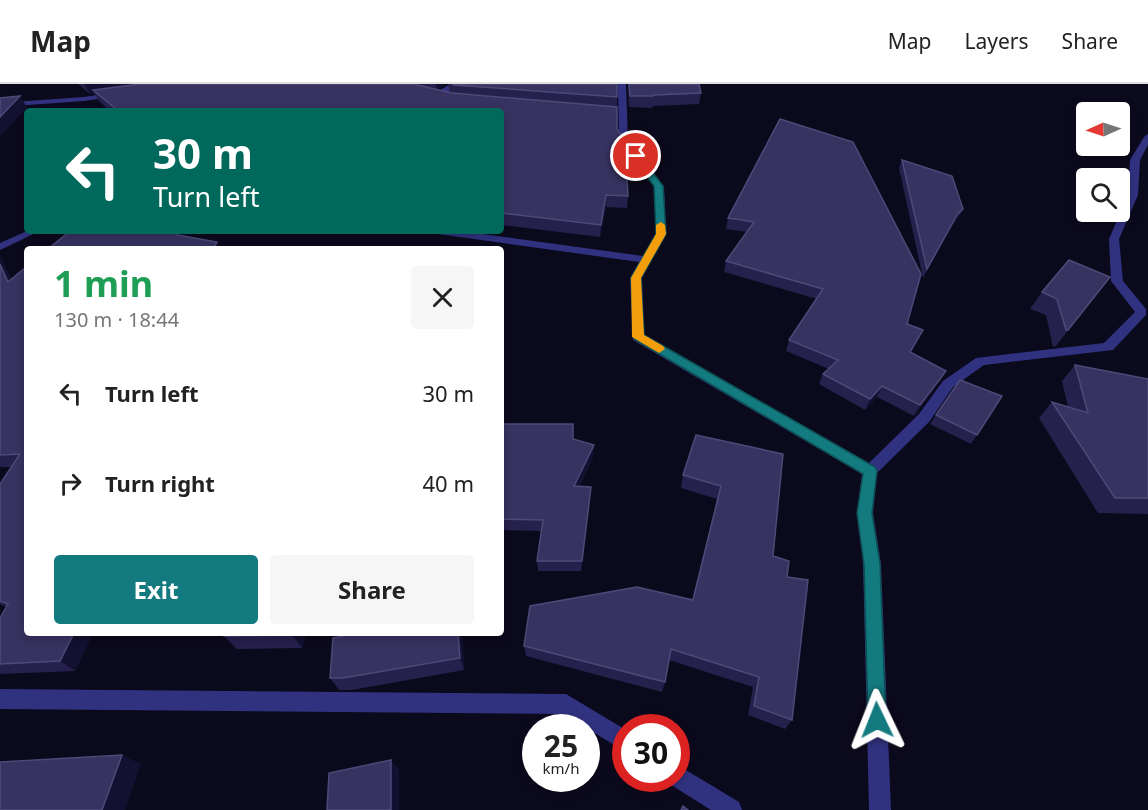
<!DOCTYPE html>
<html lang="en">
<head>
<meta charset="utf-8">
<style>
	:root { --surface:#fff; --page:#f6f6f6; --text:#222; --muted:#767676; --line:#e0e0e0; --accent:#137b7f }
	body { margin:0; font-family:"Noto Sans",sans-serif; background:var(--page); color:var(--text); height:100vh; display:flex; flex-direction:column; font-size:22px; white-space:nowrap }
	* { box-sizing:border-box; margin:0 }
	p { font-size:20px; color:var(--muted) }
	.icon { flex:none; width:33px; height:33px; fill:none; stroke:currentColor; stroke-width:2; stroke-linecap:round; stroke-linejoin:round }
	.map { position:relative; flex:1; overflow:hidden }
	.sheet { position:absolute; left:24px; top:162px; width:480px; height:390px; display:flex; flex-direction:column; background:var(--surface); border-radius:6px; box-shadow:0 3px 9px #0003 }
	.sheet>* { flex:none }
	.hud { position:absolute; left:24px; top:24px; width:480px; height:126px; border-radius:6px; box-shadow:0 3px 9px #0003; background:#00695c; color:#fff; overflow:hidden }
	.needle { width:39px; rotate:267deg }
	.tools { position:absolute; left:1076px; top:18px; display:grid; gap:12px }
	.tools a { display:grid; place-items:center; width:54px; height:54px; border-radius:6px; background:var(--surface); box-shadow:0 3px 9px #0003; font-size:30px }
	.speed { position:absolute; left:522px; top:630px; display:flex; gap:12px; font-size:30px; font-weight:700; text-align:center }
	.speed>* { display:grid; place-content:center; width:78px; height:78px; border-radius:50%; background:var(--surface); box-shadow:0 3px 9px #0003; line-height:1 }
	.speed small { font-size:15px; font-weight:400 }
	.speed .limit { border:9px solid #d22; background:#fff; color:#111 }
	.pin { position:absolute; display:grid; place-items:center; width:51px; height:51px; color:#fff; margin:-26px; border:3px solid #fff; border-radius:50%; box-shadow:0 2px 6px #0007 }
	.me { position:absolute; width:66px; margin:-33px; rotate:358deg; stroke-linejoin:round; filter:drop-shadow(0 0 4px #0008) }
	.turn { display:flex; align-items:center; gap:21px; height:126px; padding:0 30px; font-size:27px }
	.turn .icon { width:78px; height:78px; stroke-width:2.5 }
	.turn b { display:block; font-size:42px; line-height:51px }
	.round { display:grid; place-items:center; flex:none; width:63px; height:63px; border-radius:6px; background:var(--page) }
	.head { display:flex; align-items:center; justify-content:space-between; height:102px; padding:0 30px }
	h1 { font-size:36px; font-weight:700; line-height:45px; color:#1e9e55 }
	.primary-button { display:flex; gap:12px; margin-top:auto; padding:12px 30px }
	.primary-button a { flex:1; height:69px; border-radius:6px; background:var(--accent); color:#fff; font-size:24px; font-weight:700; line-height:69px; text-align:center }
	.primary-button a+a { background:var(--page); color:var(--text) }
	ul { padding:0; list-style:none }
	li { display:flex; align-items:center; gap:18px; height:90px; padding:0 30px }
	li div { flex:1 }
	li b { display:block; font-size:22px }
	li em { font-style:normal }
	header { display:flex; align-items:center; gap:36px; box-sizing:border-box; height:84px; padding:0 30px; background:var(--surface); border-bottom:2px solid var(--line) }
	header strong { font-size:28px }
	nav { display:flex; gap:33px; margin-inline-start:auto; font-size:21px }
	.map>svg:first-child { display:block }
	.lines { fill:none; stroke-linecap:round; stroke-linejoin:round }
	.street { fill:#303280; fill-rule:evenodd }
	.wall { fill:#26204c }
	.shaded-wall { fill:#141031 }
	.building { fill:#373260; stroke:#4e4979; stroke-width:1.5 }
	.route { fill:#137b7f; stroke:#0c5053; stroke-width:1.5 }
	.slow { fill:#f59e0b }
</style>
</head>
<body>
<header>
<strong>Map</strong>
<nav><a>Map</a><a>Layers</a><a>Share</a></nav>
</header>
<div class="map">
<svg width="1148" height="726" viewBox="0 0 1148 726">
	<rect width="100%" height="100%" fill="#0b091c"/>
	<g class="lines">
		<!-- street -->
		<g class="street">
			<path d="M450,0h9l-16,12h-6v-4z"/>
			<path d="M618,0h8l2,57 36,45 2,48 -24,44 2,57 225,128 50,-49 24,-33 33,-23 128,-15 31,-31 -24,-31 -2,-42 19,-44 2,-35 14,-23 4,-3v11l-8,15 -2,35 -19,44 4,42 23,28v6l-33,35 -129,15 -31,22 -24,35 -52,51 -4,40 8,51 10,246h-22l-6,-246 -6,-51 5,-39 -229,-134 -3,-62 9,-16 -201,-28 -5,-3h28l182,25 13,-22 -2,-48 -35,-45z"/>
			<path d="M116,8h3v4l-35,5 -84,6v-4l84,-6z"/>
			<path d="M27,147h13l-40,19v-7z"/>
			<path d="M0,605l566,5 60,36v22l-63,-38 -563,-5z"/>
			<path d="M676,680l63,38 3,8h-31l-43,-27 -1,-5h9z"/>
		</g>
	</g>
	<!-- wall -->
	<g class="wall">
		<path d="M78,0h368l-9,5 13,4 -2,-9h169v45l11,67 -1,12 -21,-1 -6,30 -99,-12v-114h-391l-11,-10 -5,-8 -4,1z"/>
		<path d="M628,0h71l2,9 -2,11 -46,2 -1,2 -23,-1z"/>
		<path d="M780,35l127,205 16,6 -13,23 36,18 -6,10 -26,35 -37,-19 -12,13 -46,-26 4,-10 6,-5 -43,-18 3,-11 28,-41 -93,-27 2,-11 21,-29 -21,-3 2,-11z"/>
		<path d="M902,76l57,58 -6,6 -30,54 -24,-110z"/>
		<path d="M0,173l3,5 8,17 16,-13v367h66l-18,38 -75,3v-56l6,-11 -6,-3v-120l11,-17h-11z"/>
		<path d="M1042,208l56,1 -42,53 -3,1 -7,-32 -16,-6z"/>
		<path d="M1075,281l73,14v135l-50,-1 -59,-95 13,-16 16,5 -6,-26z"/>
		<path d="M936,331l41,20 -6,9 -41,-20z"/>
		<path d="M501,340l72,15 20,18 -14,30 11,11 -9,73h-43l-1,-10 5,-30 -41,-1z"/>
		<path d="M696,351l77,121 14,21 5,143 -7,9 -37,-14 5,-28 -84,-27 -4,22 -3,10 -136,-36 -2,-10 168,-46 25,-101 -36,-11 2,-13z"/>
		<path d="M306,549l-4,15 -65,1 -13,-13z"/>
		<path d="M462,549l2,37 -112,20h-13l-9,-12z"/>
	</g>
	<!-- shaded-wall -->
	<g class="shaded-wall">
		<path d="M84,0h84l-75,6 1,3 -4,1z"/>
		<path d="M436,0h10l-9,6z"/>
		<path d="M20,12l7,11 -27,30v-20z"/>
		<path d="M606,111v12l-6,30 1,-12z"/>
		<path d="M963,125l-4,9 -6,6 -30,54 34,-63z"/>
		<path d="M178,147h8l-3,17 -6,-13z"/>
		<path d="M217,158l4,7h-8z"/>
		<path d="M0,173l3,5 15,32 -10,-12 -8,-18z"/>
		<path d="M1110,193l-12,16 -42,53 12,-16z"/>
		<path d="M946,287l-6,10 -26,35 6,-11z"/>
		<path d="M882,302l-5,11 -12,13 5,-11z"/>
		<path d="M594,361l-1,12 -19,41v-12z"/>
		<path d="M74,549h19l-18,38 -15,-10z"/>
		<path d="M292,549h14l-4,15 -10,-13z"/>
		<path d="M458,549h4l2,37 -4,-12z"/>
		<path d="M122,671l19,9 -16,46h-23z"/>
		<path d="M391,676l8,9v41h-8z"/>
	</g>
	<!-- building -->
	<g class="building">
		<path d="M140,0h273l39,9 165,14v22l8,11 3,56 -22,-1 -5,30 -100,-12v-102h-386l1,-2 -23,-19z"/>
		<path d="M452,0h165v13l-163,-12z"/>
		<path d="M629,0h70l2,9 -47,2 -1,1h-23z"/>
		<path d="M20,12l-20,21v-19z"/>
		<path d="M780,35l73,23 68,132 -14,50 16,6 -13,22 36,19 -26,34 -38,-19 -12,13 -47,-25 15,-14 -49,-20 34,-51 -97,-28 28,-39 -26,-4z"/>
		<path d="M902,76l50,16 11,33 -6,6 -30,54z"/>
		<path d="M70,147h108l-1,4 40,7 -4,7h-165z"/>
		<path d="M1069,176l41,17 -42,53h-2l-9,-31 -15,-7z"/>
		<path d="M0,180l8,18 19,-16v367h47l-14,28 -60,3v-46l8,-14 -8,-3v-117l20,-30 -20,1z"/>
		<path d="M1075,281l73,14v119h-33l-63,-96 36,11z"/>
		<path d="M960,296l42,16 -25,39 -41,-20z"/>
		<path d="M501,340h72v15l21,6 -20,41 17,1 -9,74h-45l6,-41 -42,-1z"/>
		<path d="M696,351l87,19 -10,102 16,5 -2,16 21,3 -16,140 -38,-14 5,-29 -88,-28 -6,33 -141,-36 6,-40 107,-19 56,13 28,-114 -38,-11z"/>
		<path d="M225,549h67v2l-68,1z"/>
		<path d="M360,549h98l2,25 -117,20h-13l3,-40z"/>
		<path d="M122,671l-20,55h-102v-48z"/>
		<path d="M391,676v50h-64l2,-37z"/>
		<path d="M683,722l5,4h-7z"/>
	</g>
	<!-- route -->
	<path class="route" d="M633,70h6l24,32 3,48 -25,44 3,57 231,132 2,4 -5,42 8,51 6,156 -2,7 -7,3 -6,-3 -3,-7 -4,-156 -7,-51 6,-39 -229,-135 -3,-61 25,-44 -2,-48 -23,-30z"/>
	<!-- slow -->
	<path class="slow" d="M661,138l4,3 1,9 -25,44 3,57 19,11 2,3 -6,4 -27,-16 -1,-59 25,-44v-9z"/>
</svg>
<div class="tools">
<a><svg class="needle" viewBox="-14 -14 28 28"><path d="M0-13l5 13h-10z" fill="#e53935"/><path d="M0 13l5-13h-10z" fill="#767676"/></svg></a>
<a><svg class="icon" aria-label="search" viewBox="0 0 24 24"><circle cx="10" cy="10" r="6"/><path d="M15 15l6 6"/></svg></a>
</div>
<div class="speed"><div>25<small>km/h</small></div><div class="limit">30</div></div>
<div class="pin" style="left:636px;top:72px;background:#d93025"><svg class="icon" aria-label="arrive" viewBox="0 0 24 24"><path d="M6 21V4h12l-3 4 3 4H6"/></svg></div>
<svg class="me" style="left:877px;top:636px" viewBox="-20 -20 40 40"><path d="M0-17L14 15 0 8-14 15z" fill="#137b7f" stroke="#fff" stroke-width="4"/></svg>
<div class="hud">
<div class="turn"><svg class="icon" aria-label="left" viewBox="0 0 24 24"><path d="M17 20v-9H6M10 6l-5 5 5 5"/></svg><div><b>30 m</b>Turn left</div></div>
</div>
<section class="sheet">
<div class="head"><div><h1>1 min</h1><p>130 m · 18:44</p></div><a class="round"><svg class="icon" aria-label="close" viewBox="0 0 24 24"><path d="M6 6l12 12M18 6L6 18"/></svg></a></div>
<ul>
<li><svg class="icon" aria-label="left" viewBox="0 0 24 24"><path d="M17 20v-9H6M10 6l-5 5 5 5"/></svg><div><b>Turn left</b></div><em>30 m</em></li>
<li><svg class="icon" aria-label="right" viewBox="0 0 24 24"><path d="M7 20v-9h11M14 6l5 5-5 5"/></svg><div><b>Turn right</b></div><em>40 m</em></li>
</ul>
<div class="primary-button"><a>Exit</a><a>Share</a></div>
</section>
</div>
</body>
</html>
